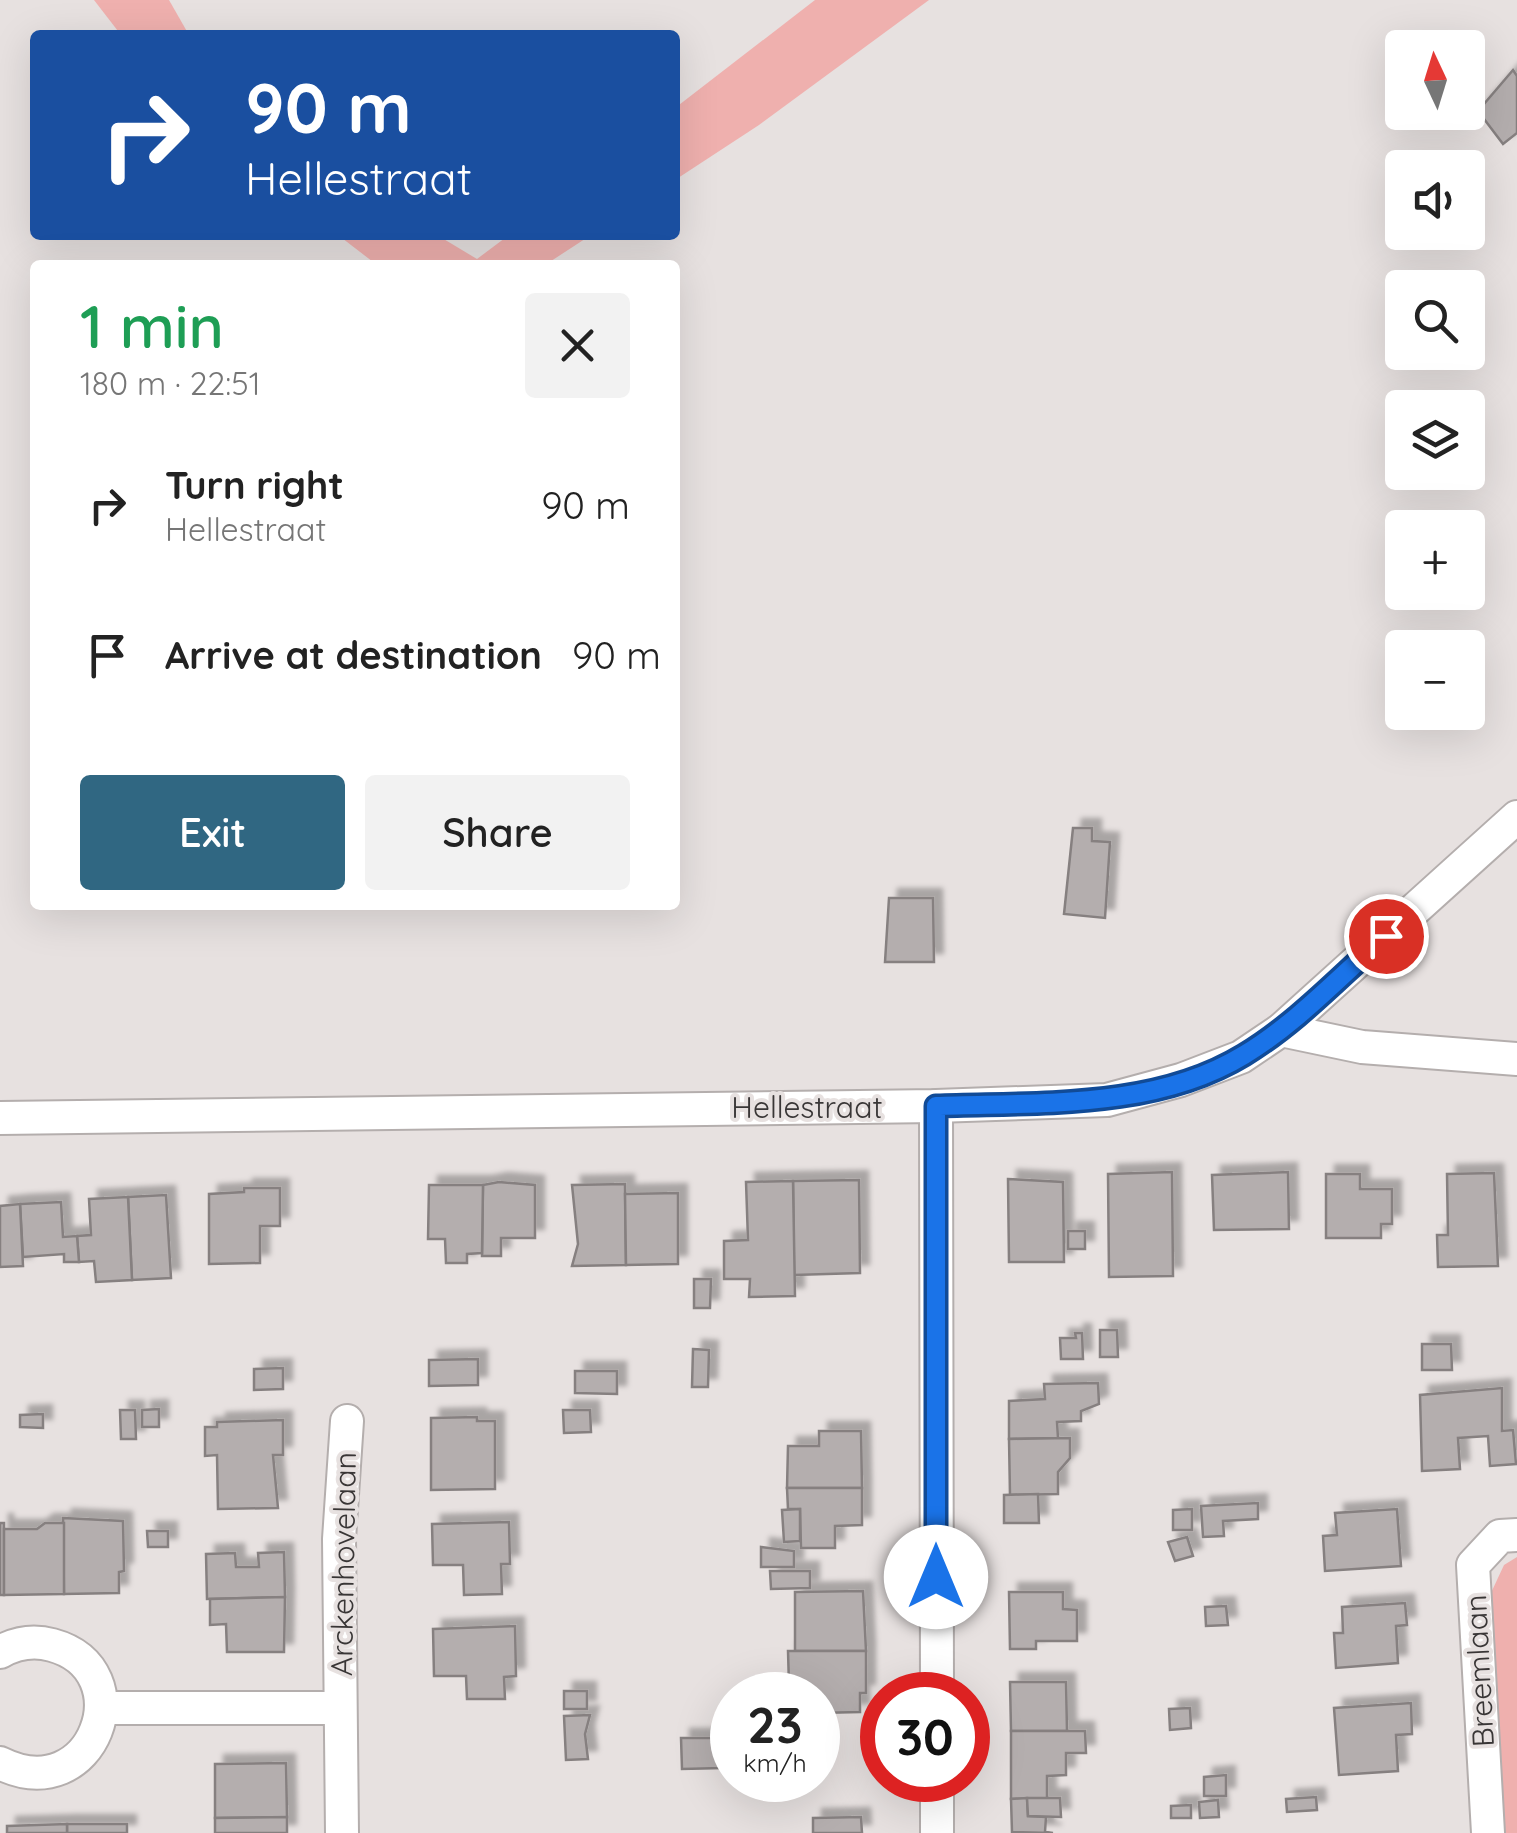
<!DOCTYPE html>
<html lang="en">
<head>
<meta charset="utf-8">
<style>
	:root { --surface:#fff; --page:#f2f2f2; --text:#222; --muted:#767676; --accent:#306782 }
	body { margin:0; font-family:Quicksand,sans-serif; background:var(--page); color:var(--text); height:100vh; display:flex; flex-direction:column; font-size:38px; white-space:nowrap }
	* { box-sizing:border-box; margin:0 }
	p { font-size:32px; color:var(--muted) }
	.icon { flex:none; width:55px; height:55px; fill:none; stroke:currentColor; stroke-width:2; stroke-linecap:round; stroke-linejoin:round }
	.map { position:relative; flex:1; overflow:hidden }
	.panel { position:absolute; left:30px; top:260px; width:650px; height:650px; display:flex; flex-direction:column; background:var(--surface); border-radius:10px; box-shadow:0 10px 40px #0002 }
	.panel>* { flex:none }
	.hud { position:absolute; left:30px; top:30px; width:650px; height:210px; border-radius:10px; box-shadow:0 10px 40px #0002; background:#1a4fa0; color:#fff; overflow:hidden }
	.needle { width:65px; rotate:356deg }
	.controls { position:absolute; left:1385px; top:30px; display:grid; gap:20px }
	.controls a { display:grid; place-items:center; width:100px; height:100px; border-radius:10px; background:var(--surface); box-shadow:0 10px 40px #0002; font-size:50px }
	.speed { position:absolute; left:710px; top:1672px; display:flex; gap:20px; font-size:50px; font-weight:700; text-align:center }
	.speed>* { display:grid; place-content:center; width:130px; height:130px; border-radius:50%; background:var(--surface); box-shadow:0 10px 40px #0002; line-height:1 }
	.speed small { font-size:25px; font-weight:400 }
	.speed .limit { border:15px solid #d22; background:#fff; color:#111 }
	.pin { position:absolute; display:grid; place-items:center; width:85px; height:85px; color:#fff; margin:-42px; border:5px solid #fff; border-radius:50%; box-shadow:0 2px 10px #0007 }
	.me { position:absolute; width:110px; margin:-55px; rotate:0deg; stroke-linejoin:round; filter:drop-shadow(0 0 8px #0008) }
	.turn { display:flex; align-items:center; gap:35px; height:210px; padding:0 50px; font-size:45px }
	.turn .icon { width:130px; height:130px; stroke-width:2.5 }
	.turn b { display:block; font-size:70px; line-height:85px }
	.round { display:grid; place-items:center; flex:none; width:105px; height:105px; border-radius:10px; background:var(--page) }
	.headline { display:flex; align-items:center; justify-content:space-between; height:170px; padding:0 50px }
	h1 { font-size:60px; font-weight:600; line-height:75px; color:#1e9e55 }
	.cta { display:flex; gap:20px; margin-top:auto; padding:20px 50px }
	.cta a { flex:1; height:115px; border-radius:10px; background:var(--accent); color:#fff; font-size:40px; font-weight:600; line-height:115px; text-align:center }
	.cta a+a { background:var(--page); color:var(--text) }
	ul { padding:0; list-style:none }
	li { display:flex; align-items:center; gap:30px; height:150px; padding:0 50px }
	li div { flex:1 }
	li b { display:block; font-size:38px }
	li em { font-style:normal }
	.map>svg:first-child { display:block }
	.green { fill:#efb0ae }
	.building { fill:#b4aeae; stroke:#868080; stroke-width:2.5; filter:url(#shadow) }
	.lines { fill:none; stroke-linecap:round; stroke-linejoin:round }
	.minor-casing { stroke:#b4aead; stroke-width:36 }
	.minor { stroke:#fff; stroke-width:32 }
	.route-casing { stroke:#114b97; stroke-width:25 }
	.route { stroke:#1a73e8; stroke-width:18 }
	.labels { text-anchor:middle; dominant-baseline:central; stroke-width:8; stroke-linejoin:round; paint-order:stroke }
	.street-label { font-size:30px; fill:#393636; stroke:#e7e1e0 }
</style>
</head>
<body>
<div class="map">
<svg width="1517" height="1833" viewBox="0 0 1517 1833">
	<defs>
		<filter id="shadow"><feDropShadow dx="9" dy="-9" stdDeviation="2.5" flood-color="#0004"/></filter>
	</defs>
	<rect width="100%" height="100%" fill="#e7e1e0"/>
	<!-- green -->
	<g class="green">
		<path d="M94,0h75l20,35h-68z"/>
		<path d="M815,0h114l-170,125 -84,55v-72z"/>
		<path d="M338,235h99l40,24 32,-24h82l-46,30h-168z"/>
		<path d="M1517,1557v276h-13l-14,-238 14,-30z"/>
	</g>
	<!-- building -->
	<g class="building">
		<path d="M1513,70l4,6v57l-14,11 -25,-33z"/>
		<path d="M1073,828h19v13l18,1 -5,76 -41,-4z"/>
		<path d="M889,898h44l1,64h-49z"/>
		<path d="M1172,1172l1,104 -64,1 -1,-103z"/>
		<path d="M1288,1172l1,57 -75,1 -2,-55z"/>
		<path d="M1494,1173l4,93 -60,1 -1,-32h11l-1,-61z"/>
		<path d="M1326,1174h34v15h32v35h-11v14h-55z"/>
		<path d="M1008,1179l55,3 1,80h-55z"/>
		<path d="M859,1180l1,93 -66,2 -1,-94z"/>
		<path d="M793,1181l2,115 -46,1 1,-18h-26v-38l24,-1 -2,-58z"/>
		<path d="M499,1182l36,3v53h-34v18h-19l1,-71z"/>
		<path d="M625,1184l1,81 -54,1 6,-22 -6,-59z"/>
		<path d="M429,1185h54l-1,68 -15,1v9h-21l-1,-24h-17z"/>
		<path d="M244,1188h36v38h-20v37l-51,1v-70l35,-2z"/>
		<path d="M678,1193v71l-52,1 -1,-71z"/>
		<path d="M166,1195l5,83 -39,2 -4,-83z"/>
		<path d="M128,1197l4,83 -36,2 -2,-21 -15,1 -2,-26 14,-1 -2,-36z"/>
		<path d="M61,1202l2,35 14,-1 2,26h-15v-8l-41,3 -3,-53z"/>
		<path d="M20,1204l3,62 -23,1v-61z"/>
		<rect x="1068" y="1231" width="17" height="18"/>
		<path d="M694,1279h17l-1,29h-16z"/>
		<path d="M1100,1330h17l1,27h-18z"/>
		<path d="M1075,1333h7l1,26h-22l-1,-21h16z"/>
		<path d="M1422,1344h29l1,26h-30z"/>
		<path d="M693,1349l16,1 -1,37h-16z"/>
		<path d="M478,1359v26l-49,1v-26z"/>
		<path d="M283,1368v21l-29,1v-21z"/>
		<path d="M575,1371h42v23l-42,-1z"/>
		<path d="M1098,1383l1,21 -18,7v10l-24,1 1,16 -49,1v-38l36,-2 -1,-15z"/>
		<path d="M1502,1388v43l11,-1 3,34 -26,2 -2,-30 -30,2 2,31 -38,2 -2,-76z"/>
		<path d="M159,1409v18h-17v-17z"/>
		<path d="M120,1410h15l1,29h-15z"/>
		<path d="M563,1410h27l1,22 -27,1z"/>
		<path d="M43,1414v14l-23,-1v-12z"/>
		<path d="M477,1417v4h18v68l-64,1v-72z"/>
		<path d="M283,1420v35h-10l5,53 -60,1 -1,-54 -12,1v-29h12v-5z"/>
		<path d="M819,1431h42l1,57h-75l1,-42h31z"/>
		<path d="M1070,1438v20l-12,14v22l-48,1 -1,-56z"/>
		<path d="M787,1488h75v37l-27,1v22h-34l-1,-39h-12z"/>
		<path d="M1038,1494l1,29h-35v-28z"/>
		<path d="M1258,1503v16l-35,2 1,15 -21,1 -2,-31z"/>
		<path d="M800,1509v32l-16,1 -2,-32z"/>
		<path d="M1192,1509v21h-19v-20z"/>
		<path d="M1397,1509l4,57 -76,5 -2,-35 14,-1 -2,-22z"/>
		<path d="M63,1518l60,3 1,50 -5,1v21l-55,1z"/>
		<path d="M509,1522l1,42h-9l1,30 -38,1 -1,-30h-30l-1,-41z"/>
		<rect x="0" y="1523" width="4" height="72"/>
		<path d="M45,1523h19v71l-60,1v-66h33z"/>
		<path d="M147,1531h21v16h-20z"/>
		<path d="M1187,1537l6,19 -18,5 -7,-19z"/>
		<path d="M761,1547l33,4v16h-33z"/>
		<path d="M284,1552l1,45 -78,2 -1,-45 29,-1 1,14h23l-1,-14z"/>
		<path d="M770,1571h40v17l-39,1z"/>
		<path d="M863,1591l3,60h-71v-59z"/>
		<path d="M1009,1592h54v17l14,1v31h-41v8h-26z"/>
		<path d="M285,1597l-1,55h-57l-1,-28 -16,1v-26z"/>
		<path d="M1405,1603l2,22 -11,1 2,37 -62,5 -2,-35h9l-1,-26z"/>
		<path d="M1226,1606l2,19 -22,1 -1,-19z"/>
		<path d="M515,1626l1,50 -12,1 1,22h-38l-1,-23h-32l-1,-47z"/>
		<path d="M788,1651h78v42h-6v19l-42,1v-18h-8v-10h-21z"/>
		<path d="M1010,1682h56l1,49h-56z"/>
		<rect x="564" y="1691" width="23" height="18"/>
		<path d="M1411,1703l1,31 -16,1 2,36 -59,4 -5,-67z"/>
		<path d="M1190,1708l1,20 -21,2 -1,-21z"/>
		<path d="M590,1715l-5,19 3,25 -22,1 -2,-44z"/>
		<path d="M1011,1731h74l1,22h-20v22l-19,1v22l-36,1z"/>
		<path d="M681,1738h35v5h6l1,25 -41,1z"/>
		<path d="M286,1763l1,54 -72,1v-54z"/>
		<path d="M1226,1775v21h-22v-19z"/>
		<path d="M1316,1797l1,13 -30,2 -1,-13z"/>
		<path d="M1027,1798l1,18 18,1 -1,15 8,1 -41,-1 -1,-33z"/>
		<path d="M1027,1798h33l1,19 -33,-1z"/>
		<path d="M1218,1800l1,17 -19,1 -1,-16z"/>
		<path d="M1191,1805v13h-20v-12z"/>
		<path d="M287,1817v16h-72v-15z"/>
		<path d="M861,1817l1,16h-49v-15z"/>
		<rect x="67" y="1824" width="60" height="9"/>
		<path d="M67,1824v9h-60v-7z"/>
	</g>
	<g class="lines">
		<defs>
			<g id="minor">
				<path d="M1281,1030l81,17 155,12"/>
				<path d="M936,1106l1,589"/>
				<path d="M0,1118l936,-12 171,-6 74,-20 60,-23 40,-27 236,-213"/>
				<path d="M0,1652c16,-9 34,-12 52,-7 92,25 42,165 -52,118"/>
				<path d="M101,1708h239"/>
				<path d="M937,1780v53"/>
				<path d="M342,1833l-3,-294 8,-118"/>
				<path d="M1488,1833l-15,-268 27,-29 17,-1"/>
			</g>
		</defs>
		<!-- minor casing -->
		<use href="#minor" class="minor-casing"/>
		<!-- minor -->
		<use href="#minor" class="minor"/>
	</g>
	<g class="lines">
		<defs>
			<path id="route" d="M936,1577v-471c101,-4 218,4 308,-51 53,-32 96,-79 142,-119"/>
		</defs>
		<!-- route casing -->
		<use href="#route" class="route-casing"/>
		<!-- route -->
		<use href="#route" class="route"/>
	</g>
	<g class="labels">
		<!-- street labels -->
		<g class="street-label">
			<text x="807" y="1107">Hellestraat</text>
			<text transform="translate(343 1564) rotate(-89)">Arckenhovelaan</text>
			<text transform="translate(1479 1671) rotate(-93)">Breemlaan</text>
		</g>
	</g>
</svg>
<div class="controls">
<a><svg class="needle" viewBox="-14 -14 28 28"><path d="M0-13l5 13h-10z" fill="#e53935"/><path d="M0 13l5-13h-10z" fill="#767676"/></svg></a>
<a><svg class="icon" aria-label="sound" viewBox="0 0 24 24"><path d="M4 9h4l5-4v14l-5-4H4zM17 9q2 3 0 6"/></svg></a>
<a><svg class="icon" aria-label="search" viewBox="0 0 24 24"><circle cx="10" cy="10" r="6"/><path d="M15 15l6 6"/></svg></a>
<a><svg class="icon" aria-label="layers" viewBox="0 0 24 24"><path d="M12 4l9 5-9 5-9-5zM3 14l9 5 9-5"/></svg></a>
<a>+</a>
<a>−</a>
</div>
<div class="speed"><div>23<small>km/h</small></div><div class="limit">30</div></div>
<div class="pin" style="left:1386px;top:936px;background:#d93025"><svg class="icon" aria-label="arrive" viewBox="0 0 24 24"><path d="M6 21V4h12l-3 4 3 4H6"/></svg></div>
<svg class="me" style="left:936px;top:1577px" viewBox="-20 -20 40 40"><circle r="19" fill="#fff"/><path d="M0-13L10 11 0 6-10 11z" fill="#1a73e8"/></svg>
<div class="hud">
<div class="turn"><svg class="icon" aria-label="right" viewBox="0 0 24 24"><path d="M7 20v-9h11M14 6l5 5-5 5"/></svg><div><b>90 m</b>Hellestraat</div></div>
</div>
<section class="panel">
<div class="headline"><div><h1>1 min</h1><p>180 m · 22:51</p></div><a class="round"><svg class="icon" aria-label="close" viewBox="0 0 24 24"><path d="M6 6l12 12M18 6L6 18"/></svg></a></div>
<ul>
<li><svg class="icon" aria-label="right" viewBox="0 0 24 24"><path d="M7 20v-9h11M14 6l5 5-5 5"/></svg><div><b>Turn right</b><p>Hellestraat</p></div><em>90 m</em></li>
<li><svg class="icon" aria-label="arrive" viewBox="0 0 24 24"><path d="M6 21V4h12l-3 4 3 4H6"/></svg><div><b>Arrive at destination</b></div><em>90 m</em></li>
</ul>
<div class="cta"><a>Exit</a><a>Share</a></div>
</section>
</div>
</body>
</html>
